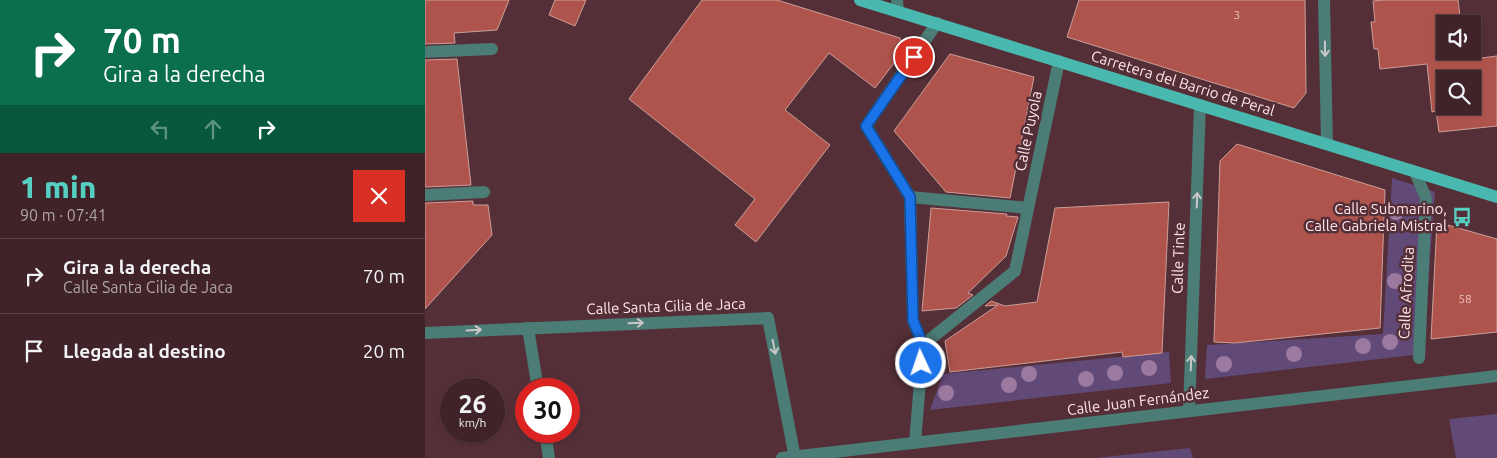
<!DOCTYPE html>
<html lang="es">
<head>
<meta charset="utf-8">
<style>
	:root { --surface:#402329; --page:#472b31; --text:#f1f3f6; --muted:#aea4a8; --line:#594046; --accent:#56cec2 }
	body { margin:0; font-family:Ubuntu,sans-serif; background:var(--page); color:var(--text); height:100vh; display:flex; flex-direction:column; font-size:19px; white-space:nowrap }
	* { box-sizing:border-box; margin:0 }
	p { font-size:16px; color:var(--muted) }
	.icon { flex:none; width:28px; height:28px; fill:none; stroke:currentColor; stroke-width:2; stroke-linecap:round; stroke-linejoin:round }
	.map { position:relative; flex:1; overflow:hidden }
	.drawer { display:flex; flex-direction:column; background:var(--surface); width:425px }
	.drawer>* { flex:none }
	.banner { background:#0b6e4f; color:#fff; overflow:hidden }
	.tools { position:absolute; left:1011px; top:15px; display:grid; gap:10px }
	.tools a { display:grid; place-items:center; width:45px; height:45px; border-radius:0px; background:var(--surface); box-shadow:0 1px 4px #0004,0 0 0 1px var(--line); font-size:25px }
	.speed { position:absolute; left:15px; top:378px; display:flex; gap:10px; font-size:25px; font-weight:700; text-align:center }
	.speed>* { display:grid; place-content:center; width:65px; height:65px; border-radius:50%; background:var(--surface); box-shadow:0 1px 4px #0004,0 0 0 1px var(--line); line-height:1 }
	.speed small { font-size:12px; font-weight:400 }
	.speed .limit { border:8px solid #d22; background:#fff; color:#111 }
	.pin { position:absolute; display:grid; place-items:center; width:42px; height:42px; color:#fff; margin:-21px; border:2px solid #fff; border-radius:50%; box-shadow:0 1px 5px #0007 }
	.me { position:absolute; width:55px; margin:-28px; rotate:357deg; stroke-linejoin:round; filter:drop-shadow(0 0 4px #0008) }
	.turn { display:flex; align-items:center; gap:18px; height:105px; padding:0 20px; font-size:22px }
	.turn .icon { width:65px; height:65px; stroke-width:2.5 }
	.turn b { display:block; font-size:35px; line-height:42px }
	.lanes { display:flex; align-items:center; height:48px; padding:0 20px; background:#0003; justify-content:center; gap:25px; direction:ltr }
	.lanes .off { opacity:.35 }
	.round { display:grid; place-items:center; flex:none; width:52px; height:52px; border-radius:0px; background:var(--page) }
	.overview { display:flex; align-items:center; justify-content:space-between; height:85px; padding:0 20px }
	h1 { font-size:30px; font-weight:800; line-height:38px; color:var(--accent) }
	ul { padding:0; list-style:none }
	li { display:flex; align-items:center; gap:15px; height:75px; padding:0 20px; border-top:1px solid var(--line) }
	li div { flex:1 }
	li b { display:block; font-size:19px }
	li em { font-style:normal }
	main { display:flex; flex:1; min-height:0 }
	.map>svg:first-child { display:block }
	.green { fill:#614978 }
	.building { fill:#ae544c; stroke:#cc9e98; fill-rule:evenodd }
	.lines { fill:none; stroke-linecap:round; stroke-linejoin:round }
	.minor { stroke:#4b7c76; stroke-width:12 }
	.major { stroke:#49b9af; stroke-width:12 }
	.tree { fill:#9c7aa0 }
	.oneway { stroke:#c9c6c6 }
	.route-casing { stroke:#114b97; stroke-width:12 }
	.route { stroke:#1a73e8; stroke-width:9 }
	.labels { text-anchor:middle; dominant-baseline:central; stroke-width:5; stroke-linejoin:round; paint-order:stroke }
	.number-label { font-size:12px; fill:#ebc1c2 }
	.street-label { font-size:15px; fill:#ffe5e9; stroke:#552f37 }
	.poi-label { font-size:15px; fill:#ffe5e9; stroke:#552f37; text-anchor:end }
</style>
</head>
<body>
<main>
<section class="drawer">
<div class="banner">
<div class="turn"><svg class="icon" aria-label="right" viewBox="0 0 24 24"><path d="M7 20v-9h11M14 6l5 5-5 5"/></svg><div><b>70 m</b>Gira a la derecha</div></div>
<div class="lanes"><svg class="icon off" aria-label="left" viewBox="0 0 24 24"><path d="M17 20v-9H6M10 6l-5 5 5 5"/></svg><svg class="icon off" aria-label="ahead" viewBox="0 0 24 24"><path d="M12 20V5M6 11l6-6 6 6"/></svg><svg class="icon" aria-label="right" viewBox="0 0 24 24"><path d="M7 20v-9h11M14 6l5 5-5 5"/></svg></div>
</div>
<div class="overview"><div><h1>1 min</h1><p>90 m · 07:41</p></div><a class="round" style="background:#d93025;color:#fff"><svg class="icon" aria-label="close" viewBox="0 0 24 24"><path d="M6 6l12 12M18 6L6 18"/></svg></a></div>
<ul>
<li><svg class="icon" aria-label="right" viewBox="0 0 24 24"><path d="M7 20v-9h11M14 6l5 5-5 5"/></svg><div><b>Gira a la derecha</b><p>Calle Santa Cilia de Jaca</p></div><em>70 m</em></li>
<li><svg class="icon" aria-label="arrive" viewBox="0 0 24 24"><path d="M6 21V4h12l-3 4 3 4H6"/></svg><div><b>Llegada al destino</b></div><em>20 m</em></li>
</ul>
</section>
<div class="map">
<svg width="1072" height="458" viewBox="0 0 1072 458">
	<rect width="100%" height="100%" fill="#552f37"/>
	<!-- green -->
	<g class="green">
		<path d="M967,178l43,14 -12,162 -218,25 2,-34 176,-11z"/>
		<path d="M744,352l2,31 -241,27 13,-36z"/>
		<path d="M1072,414v44h-41l-7,-39z"/>
		<path d="M765,448l3,10h-98z"/>
	</g>
	<!-- building -->
	<g class="building">
		<path d="M0,0h84l-12,30 -43,3 1,10 -30,1z"/>
		<path d="M130,0h31l-11,26 -26,-11z"/>
		<path d="M277,0h75l123,38 4,12 -29,38 -46,-35 -44,57 45,35 -74,97 -21,-17 20,-26 -126,-100z"/>
		<path d="M654,0h226l1,93 -12,15 -227,-71z"/>
		<path d="M959,0h74l3,24h-16v27h19l1,9 32,-4v70l-58,6 -3,-21 -4,1 -5,-48 -47,5 -2,-20h-4l-3,-27h4l-2,-21zM1020,79h28v27h-28z"/>
		<path d="M525,54l84,23 -24,121 -64,-6 -52,-61z"/>
		<path d="M32,59l14,126 -46,2v-127z"/>
		<path d="M812,144l148,46 -5,138 -145,15 -21,-1 6,-181z"/>
		<path d="M48,201v4h15l4,30 -67,74v-106z"/>
		<path d="M744,202l-7,151 -39,4 -1,-5 -172,20 -5,-31 53,-36 -13,1 6,-5 14,5 32,-4 18,-94z"/>
		<path d="M506,208l76,6 -1,2 12,1 -12,39 -38,37 5,2 -17,13 -34,3z"/>
		<path d="M1012,222l60,17v93l-66,7z"/>
	</g>
	<g class="lines">
		<!-- minor -->
		<g class="minor">
			<path d="M472,0l1,11"/>
			<path d="M899,0l3,144"/>
			<path d="M0,52l67,-3"/>
			<path d="M990,172l11,26 -7,160"/>
			<path d="M0,195l59,-3"/>
			<path d="M485,197l118,11"/>
			<path d="M103,328l10,61"/>
			<path d="M0,333l343,-15 27,140"/>
			<path d="M498,345l92,-74 44,-210"/>
			<path d="M764,411l11,-306"/>
			<path d="M120,431l4,27"/>
			<path d="M490,443l8,-98 -10,-24 -3,-124 -44,-71 71,-103"/>
			<path d="M357,458l715,-82"/>
		</g>
		<!-- major -->
		<path class="major" d="M435,0l637,197"/>
	</g>
	<!-- trees -->
	<g class="tree">
		<circle cx="971" cy="212" r="8"/>
		<circle cx="970" cy="281" r="8"/>
		<circle cx="965" cy="342" r="8"/>
		<circle cx="938" cy="346" r="8"/>
		<circle cx="869" cy="354" r="8"/>
		<circle cx="799" cy="364" r="8"/>
		<circle cx="724" cy="368" r="8"/>
		<circle cx="690" cy="373" r="8"/>
		<circle cx="604" cy="374" r="8"/>
		<circle cx="661" cy="379" r="8"/>
		<circle cx="584" cy="385" r="8"/>
		<circle cx="521" cy="393" r="8"/>
	</g>
	<!-- one-way arrows -->
	<defs><path id="oneway-shaft" d="M-6 0H5M1.5-3L5.5 0L1.5 3" fill="none" stroke-width="1.6" stroke-linecap="round" stroke-linejoin="round" transform="scale(1.25)"/></defs>
	<g class="oneway">
		<use href="#oneway-shaft" transform="translate(900 49) rotate(89)"/>
		<use href="#oneway-shaft" transform="translate(772 200) rotate(-88)"/>
		<use href="#oneway-shaft" transform="translate(211 323) rotate(-2)"/>
		<use href="#oneway-shaft" transform="translate(49 330) rotate(-3)"/>
		<use href="#oneway-shaft" transform="translate(349 347) rotate(79)"/>
		<use href="#oneway-shaft" transform="translate(766 363) rotate(-88)"/>
	</g>
	<g class="lines">
		<defs>
			<path id="route" d="M489,57l-48,69 44,71 3,123 10,25 -2,18"/>
		</defs>
		<!-- route casing -->
		<use href="#route" class="route-casing"/>
		<!-- route -->
		<use href="#route" class="route"/>
	</g>
	<!-- icons -->
	<defs>
		<symbol id="bus-bare" viewBox="-9 -9 18 18"><path d="M-5-6H5V4H4V6H2V4H-2V6H-4V4H-5ZM-3.5-4V0h7V-4ZM-3.5 1.2v1.5H-2V1.2ZM2 1.2v1.5H3.5V1.2Z" fill="#56cec2" stroke="#552f37" stroke-width="2.5" paint-order="stroke"/></symbol>
	</defs>
	<g fill-rule="evenodd">
		<use href="#bus-bare" x="1023" y="203" width="28" height="28"/>
	</g>
	<g class="labels">
		<!-- number labels -->
		<g class="number-label">
			<text x="812" y="14">3</text>
			<text x="1040" y="298">58</text>
		</g>
		<!-- street labels -->
		<g class="street-label">
			<text transform="translate(758 83) rotate(17)">Carretera del Barrio de Peral</text>
			<text transform="translate(603 131) rotate(-78)">Calle Puyola</text>
			<text transform="translate(753 258) rotate(-88)">Calle Tinte</text>
			<text transform="translate(981 293) rotate(-87)">Calle Afrodita</text>
			<text transform="translate(241 306) rotate(-2)">Calle Santa Cilia de Jaca</text>
			<text transform="translate(713 401) rotate(-7)">Calle Juan Fernández</text>
		</g>
		<!-- poi labels -->
		<g class="poi-label">
			<text x="1022" y="208">Calle Submarino,<tspan x="1022" dy="17">Calle Gabriela Mistral</tspan></text>
		</g>
	</g>
</svg>
<div class="tools">
<a><svg class="icon" aria-label="sound" viewBox="0 0 24 24"><path d="M4 9h4l5-4v14l-5-4H4zM17 9q2 3 0 6"/></svg></a>
<a><svg class="icon" aria-label="search" viewBox="0 0 24 24"><circle cx="10" cy="10" r="6"/><path d="M15 15l6 6"/></svg></a>
</div>
<div class="speed"><div>26<small>km/h</small></div><div class="limit">30</div></div>
<div class="pin" style="left:489px;top:57px;background:#d93025"><svg class="icon" aria-label="arrive" viewBox="0 0 24 24"><path d="M6 21V4h12l-3 4 3 4H6"/></svg></div>
<svg class="me" style="left:496px;top:363px" viewBox="-20 -20 40 40"><circle r="17" fill="#1a73e8" stroke="#fff" stroke-width="3"/><path d="M0-11L8 9 0 5-8 9z" fill="#fff"/></svg>
</div>
</main>
</body>
</html>
